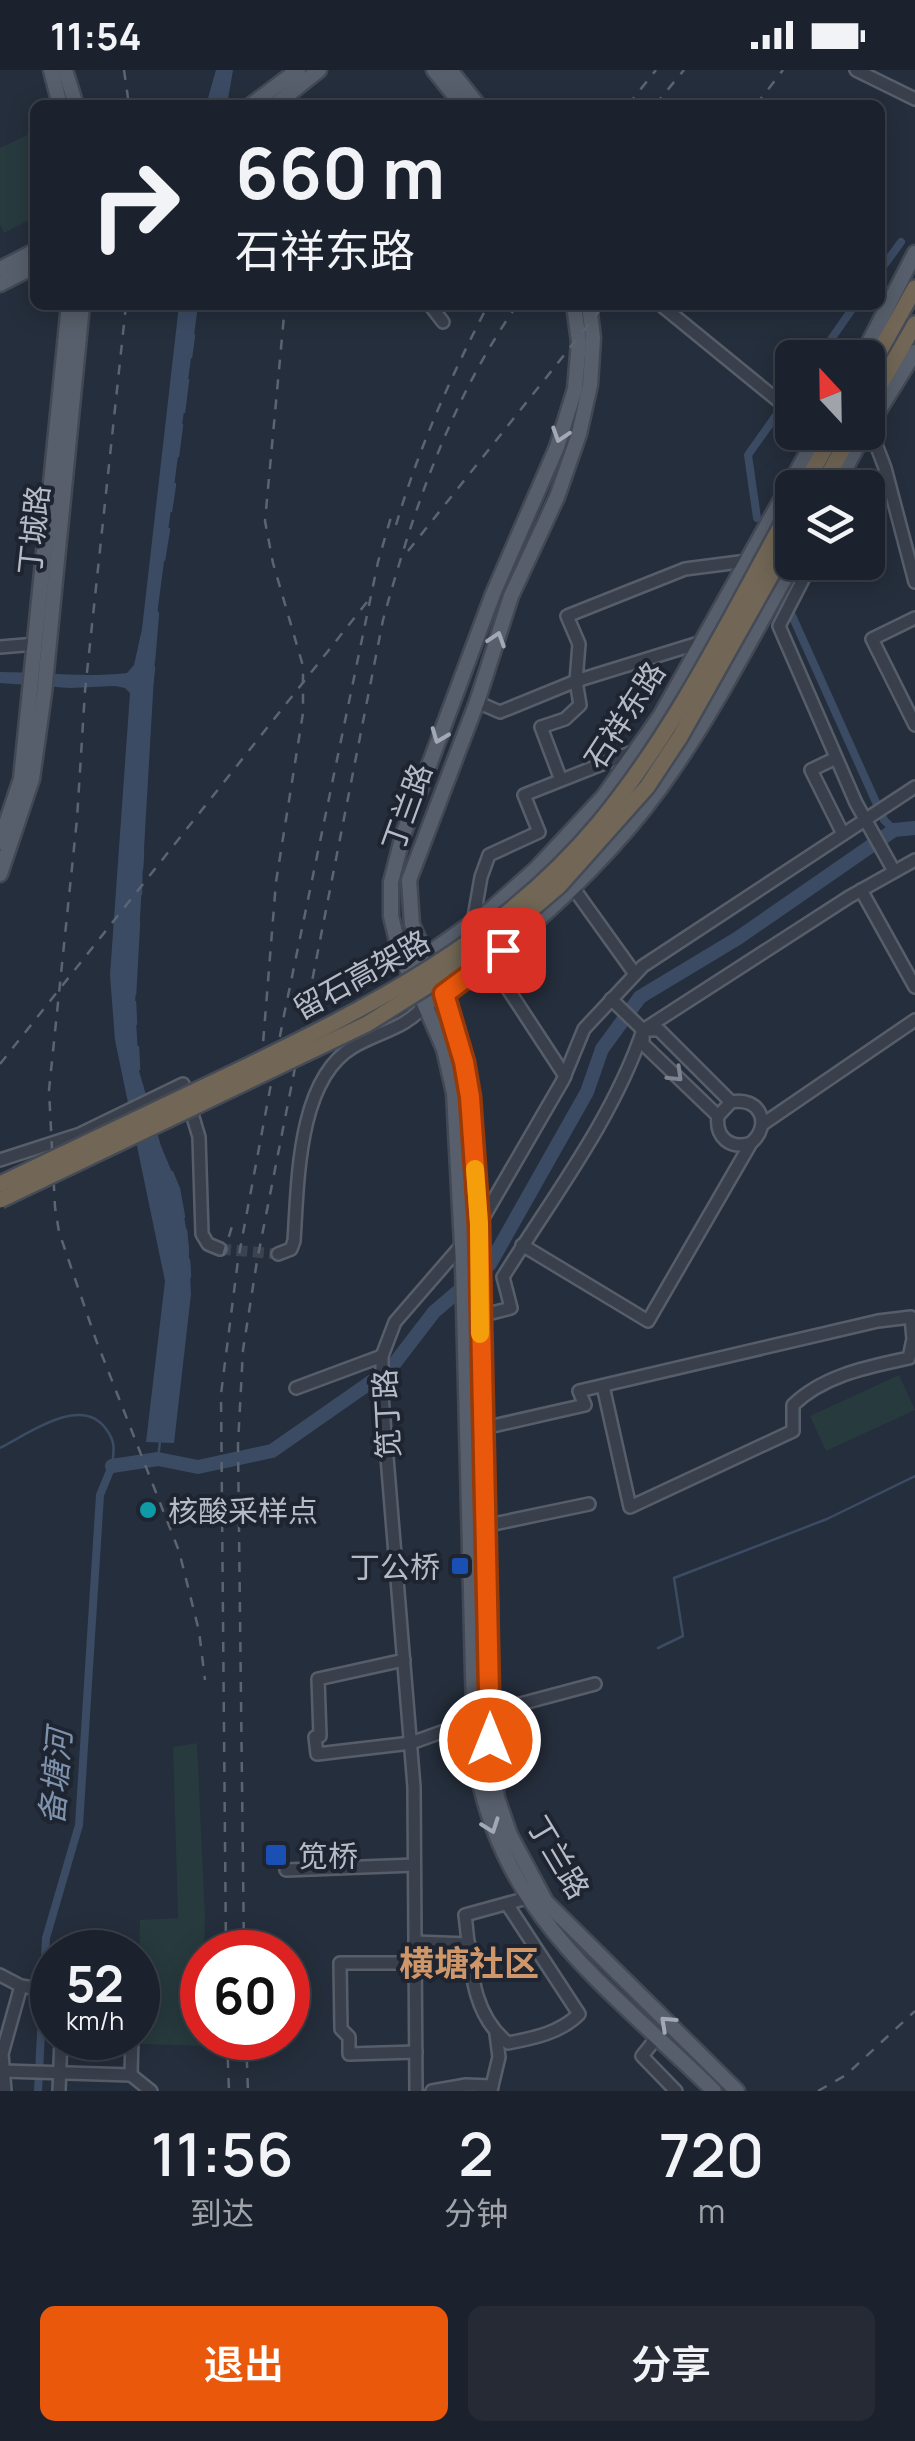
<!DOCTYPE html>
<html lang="zh">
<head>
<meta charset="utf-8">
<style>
	:root { --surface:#1c222d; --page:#252a35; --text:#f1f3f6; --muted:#a0a4aa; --line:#3a3f49; --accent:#ea580c }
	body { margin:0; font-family:Manrope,"Noto Sans SC",sans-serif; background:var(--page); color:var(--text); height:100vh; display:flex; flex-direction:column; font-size:38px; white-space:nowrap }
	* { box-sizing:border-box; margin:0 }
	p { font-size:32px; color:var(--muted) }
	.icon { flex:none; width:55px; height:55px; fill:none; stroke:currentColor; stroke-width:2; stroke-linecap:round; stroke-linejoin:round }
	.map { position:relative; height:2021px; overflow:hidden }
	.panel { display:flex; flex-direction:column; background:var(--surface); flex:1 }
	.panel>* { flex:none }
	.top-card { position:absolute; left:30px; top:30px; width:855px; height:210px; border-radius:15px; box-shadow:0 5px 25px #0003,0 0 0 2px var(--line); background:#1c222d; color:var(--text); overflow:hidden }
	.needle { width:65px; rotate:338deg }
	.tools { position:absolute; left:775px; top:270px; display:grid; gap:20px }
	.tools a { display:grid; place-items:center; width:110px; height:110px; border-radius:15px; background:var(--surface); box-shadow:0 5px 25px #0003,0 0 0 2px var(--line); font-size:50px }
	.speed { position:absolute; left:30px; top:1860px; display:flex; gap:20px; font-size:50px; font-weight:700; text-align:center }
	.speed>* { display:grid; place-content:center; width:130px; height:130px; border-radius:50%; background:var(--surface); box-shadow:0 5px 25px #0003,0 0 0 2px var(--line); line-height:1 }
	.speed small { font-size:25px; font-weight:400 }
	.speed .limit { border:15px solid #d22; background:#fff; color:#111 }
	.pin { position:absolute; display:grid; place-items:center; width:85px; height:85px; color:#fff; margin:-42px; border-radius:20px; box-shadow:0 5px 15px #0006 }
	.me { position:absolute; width:110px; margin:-55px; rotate:0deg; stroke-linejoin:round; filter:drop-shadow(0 0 8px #0008) }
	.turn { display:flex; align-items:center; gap:35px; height:210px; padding:0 40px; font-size:45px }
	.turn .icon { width:130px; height:130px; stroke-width:2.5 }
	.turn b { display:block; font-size:70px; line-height:85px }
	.eta { display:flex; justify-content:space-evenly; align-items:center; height:170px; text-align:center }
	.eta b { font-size:60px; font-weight:600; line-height:70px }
	.cta { display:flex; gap:20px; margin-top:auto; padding:20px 40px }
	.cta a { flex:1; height:115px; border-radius:15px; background:var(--accent); color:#fff; font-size:40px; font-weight:600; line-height:115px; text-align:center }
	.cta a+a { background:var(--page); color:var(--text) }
	.status { display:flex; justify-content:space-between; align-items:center; height:70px; padding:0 50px; background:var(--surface); direction:ltr }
	.status svg { height:28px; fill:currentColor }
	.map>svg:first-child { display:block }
	.green { fill:#273a3d }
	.water { fill:#3c4b64 }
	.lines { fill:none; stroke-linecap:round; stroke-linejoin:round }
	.stream { stroke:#3c4b64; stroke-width:2.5 }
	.canal { stroke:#3c4b64; stroke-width:8 }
	.river { stroke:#3c4b64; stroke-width:14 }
	.minor-tunnel { stroke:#3b4351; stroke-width:11; stroke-dasharray:11 5.5; stroke-linecap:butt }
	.minor-casing { stroke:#575e6a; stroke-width:16 }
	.major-casing { stroke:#424955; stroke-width:19 }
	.highway-casing { stroke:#444b57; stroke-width:20 }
	.minor { stroke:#39404c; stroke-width:11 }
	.major { stroke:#575f6c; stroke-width:14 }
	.highway { stroke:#726756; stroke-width:15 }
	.rail { stroke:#5b6473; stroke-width:2.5; stroke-dasharray:10 10; stroke-linecap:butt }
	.highway-bridge-casing { stroke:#444b57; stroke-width:20; stroke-linecap:butt }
	.highway-bridge { stroke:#726756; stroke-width:15 }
	.oneway { stroke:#a2a9b5 }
	.oneway2 { stroke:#7d8490 }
	.route-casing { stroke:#983908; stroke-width:25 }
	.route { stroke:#ea580c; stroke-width:18 }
	.slow { stroke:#f59e0b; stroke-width:18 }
	.culture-dot { fill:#0f9aa8; stroke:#1e2531; stroke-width:4 }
	.transit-dot { fill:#1a4fb4; stroke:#1e2531; stroke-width:4 }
	.labels { text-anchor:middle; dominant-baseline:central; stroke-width:8; stroke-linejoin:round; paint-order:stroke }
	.street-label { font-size:30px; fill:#b5bbc7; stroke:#1e2531 }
	.poi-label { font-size:30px; fill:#b5bbc7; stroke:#1e2531; text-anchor:start }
	.water-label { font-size:32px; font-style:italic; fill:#7e91ad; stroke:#1e2531 }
	.quarter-label { font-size:35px; font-weight:bold; fill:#ce9669; stroke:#1e2531 }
</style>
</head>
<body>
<div class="status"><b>11:54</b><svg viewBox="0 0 49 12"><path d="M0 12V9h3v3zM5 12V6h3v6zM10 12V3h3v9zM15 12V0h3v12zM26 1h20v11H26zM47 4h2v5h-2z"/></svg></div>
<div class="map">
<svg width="915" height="2021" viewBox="0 0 915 2021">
	<rect width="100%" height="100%" fill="#252e3c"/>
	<!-- green -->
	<g class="green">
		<path d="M35,61v86l-31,16 -4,-9v-76z"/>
		<path d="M899,1305l16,35 -89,41 -16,-35z"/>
		<path d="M197,1673l8,174 -3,121h3l1,8 -65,-2 -3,-31 2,-93 38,-2 -5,-171z"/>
	</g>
	<!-- water -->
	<g class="water">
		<path d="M216,0h17l-6,35h-21z"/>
		<path d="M179,235h19l-40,302 -23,397 4,67 22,75 18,43 9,50 3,55 -17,149 -28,-1 19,-161 -50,-241 -5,-65 20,-282 -5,-5 -10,-2 -45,2 -70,-5v-11c43,0 84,6 127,1l7,-8 8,-36z"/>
	</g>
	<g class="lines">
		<!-- stream -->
		<g class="stream">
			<path d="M191,287l3,-22"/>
			<path d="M184,342l4,-32"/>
			<path d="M178,386l4,-31"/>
			<path d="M171,441l4,-27"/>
			<path d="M164,490l5,-31"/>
			<path d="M154,590l4,-47"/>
			<path d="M152,615l2,-17"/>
			<path d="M147,695l4,-67"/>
			<path d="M144,744l1,-16"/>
			<path d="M142,799l1,-17"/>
			<path d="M141,824v-17"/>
			<path d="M135,924l4,-72"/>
			<path d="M135,932l1,22"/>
			<path d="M138,977l1,22"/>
			<path d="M172,1102l7,17 5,28"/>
			<path d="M186,1160l2,22"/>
			<path d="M189,1190l1,17"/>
			<path d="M0,1378c28,-14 81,-54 106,-19 10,13 8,21 6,37"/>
			<path d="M158,1389l2,-18"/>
			<path d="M658,1578l25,-12 -9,-58 153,-59 88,-43"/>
		</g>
		<!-- canal -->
		<g class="canal">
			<path d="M880,201l21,-29"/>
			<path d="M818,288l37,-53"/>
			<path d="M757,448l-9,-63 44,-62"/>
			<path d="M785,530l99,220 10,10"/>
			<path d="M38,2021l8,-153 33,-113 21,-330 12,-29"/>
		</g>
		<!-- river -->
		<path class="river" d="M112,1396l46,-7 40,8 74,-16 119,-83 43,-56 56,-48 97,-172 15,-43 38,-52 98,-59 156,-108 21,-2"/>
		<!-- minor-tunnel -->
		<path class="minor-tunnel" d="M220,1179l58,5"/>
		<defs>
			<g id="minor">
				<path d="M856,0l59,29"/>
				<path d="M430,235l13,17"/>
				<path d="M661,235l131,107"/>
				<path d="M869,356l16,42 30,114"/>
				<path d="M812,492l-33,64 77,177 38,68"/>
				<path d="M915,548l-43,21 43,86"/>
				<path d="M0,577l36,-3"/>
				<path d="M477,632l23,10 76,-31 126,-39"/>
				<path d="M836,688l-25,12 32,64"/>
				<path d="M561,710l-20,-53 24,-8 15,-14 -4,-24 3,-37 -12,-28 118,-47 62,-8"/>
				<path d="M574,819l61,85"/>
				<path d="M861,820l54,97"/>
				<path d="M473,853l8,-46 8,-22 50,-23 -15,-37 111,-44"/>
				<path d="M489,890l76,116"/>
				<path d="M611,929l32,31h16l72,72"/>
				<path d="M643,965v9l75,72"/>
				<path d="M763,1054l152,-104"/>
				<path d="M0,1090l80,-26 103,-50 16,53 3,97 6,10 12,5"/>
				<path d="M522,1175l126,76 103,-178c22,-19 8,-47 -20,-41l-13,14c-3,21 12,34 33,27"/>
				<path d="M278,1184l13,-5 3,-8c4,-58 3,-161 59,-194 25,-15 55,-19 72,-43"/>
				<path d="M480,1246l31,-8 -8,-31c49,-79 110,-158 140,-247l206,-133 66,-37"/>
				<path d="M296,1318l86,-32"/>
				<path d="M484,1358l101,-23 -6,-14 299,-70 33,-4 2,22 -4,19c-41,9 -85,17 -116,47v26l-163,76 -27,-121"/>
				<path d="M484,1456l105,-22"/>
				<path d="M404,1590l-86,19 2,57 -5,1 2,17 94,-11 64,-23"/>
				<path d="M490,1642l105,-28"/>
				<path d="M286,1800l128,-5"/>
				<path d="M507,1834l72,110c-19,19 -45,24 -71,29 -39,-31 -37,-82 -43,-128l62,-17"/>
				<path d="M415,1872l54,2"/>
				<path d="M415,1893h-75l1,66 8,8v17l67,-2"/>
				<path d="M0,1905l21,11 31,5"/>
				<path d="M658,1966l-16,20 34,35"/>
				<path d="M4,2001l127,4 20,16"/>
				<path d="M131,2005l1,-37"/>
				<path d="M492,2016l7,-29 -3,-23"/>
				<path d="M5,2021l-3,-37 19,-68"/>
				<path d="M59,2021l2,-53"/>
				<path d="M416,2021l-2,-304 -32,-391v-40l13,-34 84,-97 84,-145 21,-51 59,-63 272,-179"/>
				<path d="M432,2021l34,-6 26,1 -1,5"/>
			</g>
			<g id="major">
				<path d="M51,0l9,35"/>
				<path d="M65,0l11,35"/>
				<path d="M434,0l28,35"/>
				<path d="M450,0l28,35"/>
				<path d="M251,35l47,-35"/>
				<path d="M275,35l44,-35"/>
				<path d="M0,199l35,-18"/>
				<path d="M0,214l35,-18"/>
				<path d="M574,235l5,37 -4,47 -18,58 -64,147 -90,241 -12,47v34l6,25 47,108 10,44 9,172 12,490c22,157 133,232 239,336"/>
				<path d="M589,235l4,33 -3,47 -11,49 -22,63 -46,99 -34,106 -68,178 3,44 40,91 18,82 9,128 5,301 6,76v137l7,59 13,37 36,67 191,189"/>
				<path d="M861,288l54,-105"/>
				<path d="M868,358l47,-76"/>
				<path d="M835,418l30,-56"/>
				<path d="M0,772l21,-63 48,-474"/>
				<path d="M0,804l32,-95 12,-86 38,-388"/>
				<path d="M407,899l83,-59 47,-42 67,-72 57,-81 158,-283"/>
				<path d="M425,934c36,-19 68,-46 99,-72 56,-48 109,-102 150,-164 45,-66 81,-137 120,-206"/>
			</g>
			<g id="highway">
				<path d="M868,302l47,-84"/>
				<path d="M868,336l47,-82"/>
				<path d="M803,418l31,-56"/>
				<path d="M821,418l31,-56"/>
			</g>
		</defs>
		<!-- minor casing -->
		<use href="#minor" class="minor-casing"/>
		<!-- major casing -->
		<use href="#major" class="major-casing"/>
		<!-- highway casing -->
		<use href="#highway" class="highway-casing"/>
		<!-- minor -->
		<use href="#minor" class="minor"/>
		<!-- major -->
		<use href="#major" class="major"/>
		<!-- highway -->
		<use href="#highway" class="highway"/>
		<!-- rail -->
		<g class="rail">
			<path d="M124,0l5,35"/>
			<path d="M628,35l28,-35"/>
			<path d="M655,35l29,-35"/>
			<path d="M756,35l27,-35"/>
			<path d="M126,235l-41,386 -8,128 -28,271 6,117 4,25 37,108 83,211 20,80 6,49"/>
			<path d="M396,455c23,-78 55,-149 92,-220"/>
			<path d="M408,481l196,-246"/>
			<path d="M0,994l367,-462"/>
			<path d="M260,1011l16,-199 27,-169v-47l-30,-103 -8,-42 20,-216"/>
			<path d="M223,1186l10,-33"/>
			<path d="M226,1882l-5,-558 17,-134 45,-240 95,-458 15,-52"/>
			<path d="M244,1882l-6,-508 5,-94 14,-89 126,-641c31,-112 67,-219 134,-315"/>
			<path d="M227,1968l2,53"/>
			<path d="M246,1968l2,53"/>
			<path d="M818,2021l28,-16 69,-64"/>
		</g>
		<defs>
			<g id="highway-bridge">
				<path d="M0,1114c78,-37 155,-74 233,-111 136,-66 267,-131 366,-250 79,-96 133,-209 193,-317"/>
				<path d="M0,1130l367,-176 94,-59 42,-31 56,-48 88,-99 33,-50 112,-199"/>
			</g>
		</defs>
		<!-- highway-bridge casing -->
		<use href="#highway-bridge" class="highway-bridge-casing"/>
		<!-- highway-bridge -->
		<use href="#highway-bridge" class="highway-bridge"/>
	</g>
	<!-- one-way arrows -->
	<defs><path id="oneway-chevron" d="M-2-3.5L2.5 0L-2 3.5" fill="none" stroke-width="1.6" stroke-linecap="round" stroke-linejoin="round" transform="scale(2.5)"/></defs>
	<g class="oneway">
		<use href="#oneway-chevron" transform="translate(560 365) rotate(108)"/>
		<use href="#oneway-chevron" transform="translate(497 569) rotate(-72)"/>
		<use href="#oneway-chevron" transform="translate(439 666) rotate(111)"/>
		<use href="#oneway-chevron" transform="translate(491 1756) rotate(70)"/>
		<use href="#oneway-chevron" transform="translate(667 1953) rotate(-137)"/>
	</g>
	<use class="oneway2" href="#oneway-chevron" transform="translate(676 1005) rotate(44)"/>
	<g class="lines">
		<defs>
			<path id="route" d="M490,1670l-11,-516 -9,-127 -6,-35 -20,-68 59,-44"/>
		</defs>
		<!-- route casing -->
		<use href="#route" class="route-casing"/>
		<!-- route -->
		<use href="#route" class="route"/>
		<!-- slow -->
		<path class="slow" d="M475,1099l4,55 1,110"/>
	</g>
	<!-- markers -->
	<circle class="culture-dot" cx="148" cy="1440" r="10"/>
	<g class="transit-dot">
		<rect x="450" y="1486" width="20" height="20" rx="5"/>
		<rect x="264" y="1773" width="24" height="24" rx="5"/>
	</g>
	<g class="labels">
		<!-- street labels -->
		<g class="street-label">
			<text transform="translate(33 460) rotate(-84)">丁城路</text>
			<text transform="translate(624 645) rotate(-57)">石祥东路</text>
			<text transform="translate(406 737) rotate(-70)">丁兰路</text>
			<text transform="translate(361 904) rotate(-29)">留石高架路</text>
			<text transform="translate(386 1344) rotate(-93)">笕丁路</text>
			<text transform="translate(559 1787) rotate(59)">丁兰路</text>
		</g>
		<!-- poi labels -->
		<g class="poi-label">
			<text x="168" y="1440">核酸采样点</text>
			<text x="440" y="1496" text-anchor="end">丁公桥</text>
			<text x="298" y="1785">笕桥</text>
		</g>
		<!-- water labels -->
		<g class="water-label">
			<text transform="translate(55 1707) rotate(-85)">备塘河</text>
		</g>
		<!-- quarter labels -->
		<g class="quarter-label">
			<text x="469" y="1893">横塘社区</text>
		</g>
	</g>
</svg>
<div class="tools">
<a><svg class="needle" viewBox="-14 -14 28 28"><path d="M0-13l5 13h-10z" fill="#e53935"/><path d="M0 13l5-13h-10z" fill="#a0a4aa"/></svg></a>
<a><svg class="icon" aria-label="layers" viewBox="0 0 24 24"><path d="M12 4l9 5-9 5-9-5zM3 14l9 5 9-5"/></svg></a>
</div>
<div class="speed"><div>52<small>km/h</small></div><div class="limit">60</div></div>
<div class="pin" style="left:503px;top:880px;background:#d93025"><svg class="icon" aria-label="arrive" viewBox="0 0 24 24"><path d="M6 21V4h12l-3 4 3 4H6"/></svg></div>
<svg class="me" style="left:490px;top:1670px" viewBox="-20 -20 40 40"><circle r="17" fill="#ea580c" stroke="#fff" stroke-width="3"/><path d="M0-11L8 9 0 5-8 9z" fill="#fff"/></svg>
<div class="top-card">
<div class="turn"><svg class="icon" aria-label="right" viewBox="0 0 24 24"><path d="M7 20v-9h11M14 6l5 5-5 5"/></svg><div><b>660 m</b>石祥东路</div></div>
</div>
</div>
<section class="panel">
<div class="eta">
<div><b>11:56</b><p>到达</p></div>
<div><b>2</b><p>分钟</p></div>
<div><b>720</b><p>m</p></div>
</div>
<div class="cta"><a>退出</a><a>分享</a></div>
</section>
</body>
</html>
